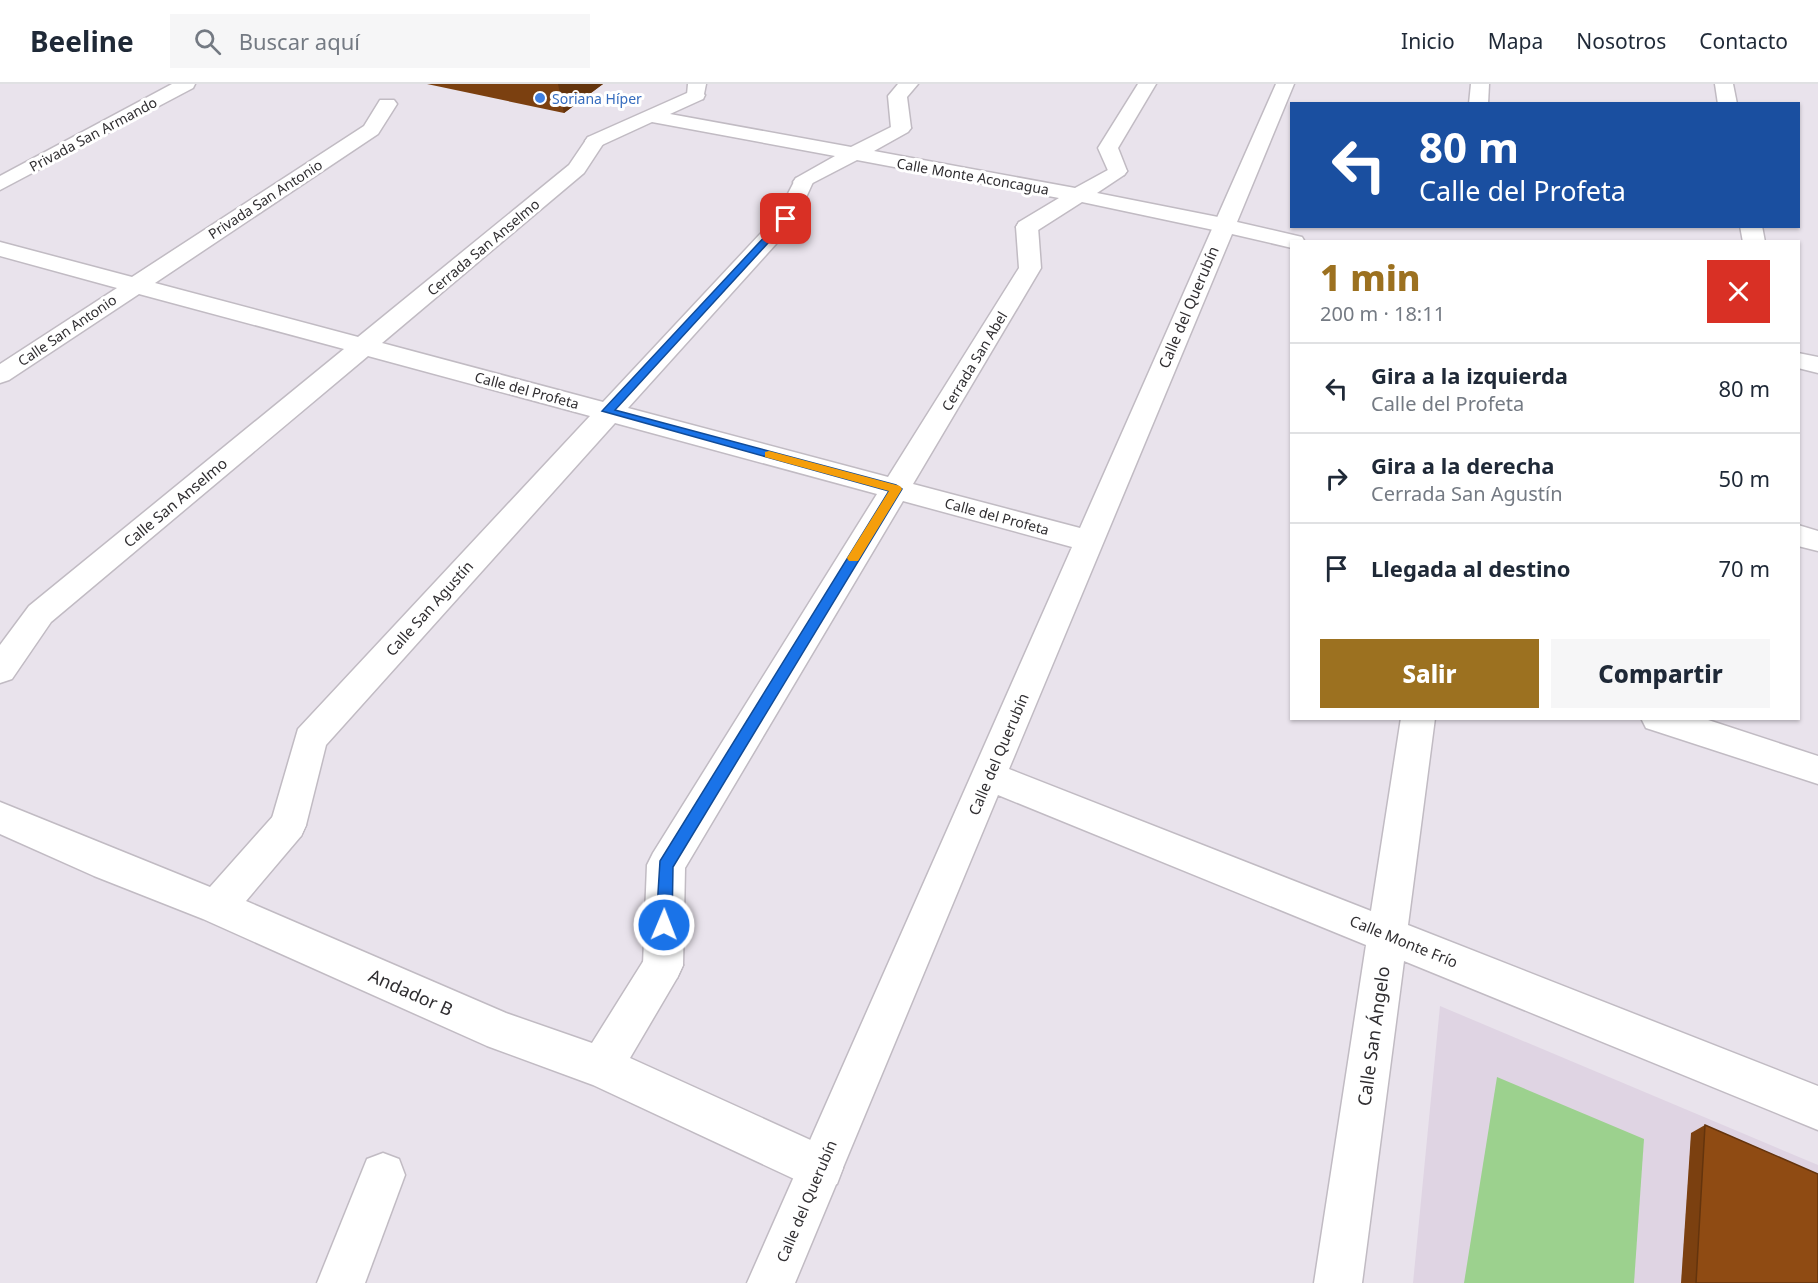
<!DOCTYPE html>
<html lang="es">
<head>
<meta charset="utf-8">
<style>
	:root { --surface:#fff; --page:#f6f6f7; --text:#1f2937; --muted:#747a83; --line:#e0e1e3; --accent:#9c7120 }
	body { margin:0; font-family:"Noto Sans",sans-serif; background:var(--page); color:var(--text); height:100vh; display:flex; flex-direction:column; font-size:22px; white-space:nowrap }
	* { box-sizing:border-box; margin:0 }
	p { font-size:20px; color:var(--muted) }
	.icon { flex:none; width:33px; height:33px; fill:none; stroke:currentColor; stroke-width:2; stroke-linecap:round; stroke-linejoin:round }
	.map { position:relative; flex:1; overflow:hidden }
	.sheet { position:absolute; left:1290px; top:156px; width:510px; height:480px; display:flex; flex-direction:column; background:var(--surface); border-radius:0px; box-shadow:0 2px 4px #0004 }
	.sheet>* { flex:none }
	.hud { position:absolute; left:1290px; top:18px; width:510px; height:126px; border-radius:0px; box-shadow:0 2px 4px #0004; background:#1a4fa0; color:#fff; overflow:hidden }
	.pin { position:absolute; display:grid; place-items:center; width:51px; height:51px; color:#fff; margin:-26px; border-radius:12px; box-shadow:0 3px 9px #0006 }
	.me { position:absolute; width:66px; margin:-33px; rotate:1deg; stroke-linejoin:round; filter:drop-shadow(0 0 4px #0008) }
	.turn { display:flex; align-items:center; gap:21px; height:126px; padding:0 30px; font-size:27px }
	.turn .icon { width:78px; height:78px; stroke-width:2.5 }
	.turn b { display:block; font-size:42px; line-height:51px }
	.round { display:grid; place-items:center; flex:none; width:63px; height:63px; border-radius:0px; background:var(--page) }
	.overview { display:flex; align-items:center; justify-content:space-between; height:102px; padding:0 30px }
	h1 { font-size:36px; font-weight:800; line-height:45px; color:var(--accent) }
	.button { display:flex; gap:12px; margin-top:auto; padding:12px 30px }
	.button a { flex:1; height:69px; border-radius:0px; background:var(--accent); color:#fff; font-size:24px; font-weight:800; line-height:69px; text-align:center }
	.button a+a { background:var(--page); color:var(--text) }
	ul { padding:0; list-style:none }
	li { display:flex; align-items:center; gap:18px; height:90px; padding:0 30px; border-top:2px solid var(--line) }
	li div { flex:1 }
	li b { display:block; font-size:22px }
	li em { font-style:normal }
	header { display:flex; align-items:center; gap:36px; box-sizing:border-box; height:84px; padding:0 30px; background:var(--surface); border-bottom:2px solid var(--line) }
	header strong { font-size:28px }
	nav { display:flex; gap:33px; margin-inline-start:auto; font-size:21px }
	.search { width:420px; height:54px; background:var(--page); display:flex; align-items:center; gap:15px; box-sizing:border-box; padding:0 21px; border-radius:0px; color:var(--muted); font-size:22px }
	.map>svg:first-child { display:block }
	.built { fill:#dfd4e3 }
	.green { fill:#9cd18e }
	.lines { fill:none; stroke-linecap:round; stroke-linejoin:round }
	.pedestrian-casing { stroke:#c1bbc3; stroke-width:3 }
	.minor-casing { stroke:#c1bbc3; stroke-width:3 }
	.pedestrian { fill:#fff; fill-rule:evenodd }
	.minor { fill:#fff; fill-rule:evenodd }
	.wall { fill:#7b4010 }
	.shaded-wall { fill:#64340d }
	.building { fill:#8f4b13; stroke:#64340d; stroke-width:1.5 }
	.route { fill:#1a73e8; stroke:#114b97; stroke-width:1.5 }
	.slow { fill:#f59e0b }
	.shop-dot { fill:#3f7fe0; stroke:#fff; stroke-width:2 }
	.labels { text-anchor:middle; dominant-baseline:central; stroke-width:6; stroke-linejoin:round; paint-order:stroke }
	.far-shop-label { font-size:14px; fill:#366cbe; stroke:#fff; text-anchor:start }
	.far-street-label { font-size:14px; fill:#302e31; stroke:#fff }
	.street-label { font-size:15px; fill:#302e31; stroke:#fff }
	.near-street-label { font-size:18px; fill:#302e31; stroke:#fff }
</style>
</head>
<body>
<header>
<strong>Beeline</strong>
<div class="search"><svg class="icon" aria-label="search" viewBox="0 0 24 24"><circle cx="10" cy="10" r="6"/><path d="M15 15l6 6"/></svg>Buscar aquí</div>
<nav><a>Inicio</a><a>Mapa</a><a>Nosotros</a><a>Contacto</a></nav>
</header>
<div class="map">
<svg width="1818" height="1199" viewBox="0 0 1818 1199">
	<rect width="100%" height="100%" fill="#e9e3ec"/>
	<!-- built -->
	<path class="built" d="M1440,922l378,159v118h-405z"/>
	<!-- green -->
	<path class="green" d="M1497,993l147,62 -10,144h-170z"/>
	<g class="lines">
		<defs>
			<g id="pedestrian">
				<path d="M696,5l9,6 -2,4 -33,15 181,33 50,-25 10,6 -3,4 -34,19 201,37 42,-23 7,2 3,4 -3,4 -27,18 126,25 8,2 3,5 -3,5 -8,2 -141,-30 -47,30h-16l-3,-5 3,-5 40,-24 -202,-38 -54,28 -7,-2 -3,-4 3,-4 39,-22 -183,-34 -50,23h-14l-3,-4 3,-4z"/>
				<path d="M0,718l210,85 65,-73 13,-5 13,5 5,11 -5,11 -55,65 260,112 86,30 57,-91 14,-6 14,6 6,13 -6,13 -47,80 207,94 6,16 -6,16 -16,6 -16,-6 -212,-99 -106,-39 -284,-127 -109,-43 -94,-42z"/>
			</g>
			<g id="minor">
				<path d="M172,0h23l-2,4 -193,102v-14z"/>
				<path d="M688,0h18l-3,15h-14l-2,-4z"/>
				<path d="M898,0h20l-11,13 4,31 -10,6 -10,-6 -3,-32z"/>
				<path d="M1138,0h18l-38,64 9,23 -3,4h-14l-12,-27z"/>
				<path d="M1276,0h18l-57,138 65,15 3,5h-13v6l-60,-14 -223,535 362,142 30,-193h34l-27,207 410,161v44l-414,-169 -42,322h-48l52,-338 -368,-150 -203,488h-48l325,-736 -169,-46 -218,367 -2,97 -6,13 -14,6 -14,-6 -6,-13 4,-100 6,-12 224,-359 -262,-71 -289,322 -20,80 -5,11 -13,5 -13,-5 -5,-11 28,-96 292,-313 -222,-60 -317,266 -39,57 -12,4v-38l29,-39 315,-257 -205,-55 -130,86 -9,3v-19l117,-76 -117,-32v-14l132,35 232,-151 16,-26h14l3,4 -19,30 -223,149 203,54 211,-172 19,-28h14l3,4 -21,32 -202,170 221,59 173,-185 20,-39h14l3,4 -19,42 -166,184 260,69 131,-209 -3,-41 3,-5h16l3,5 3,41 -128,216 167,44z"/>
				<path d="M1471,0h18l-1,20h-19z"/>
				<path d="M1715,0h18l4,20h-19z"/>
				<path d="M1740,142h22l3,16h-22z"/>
				<path d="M1798,269l20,4v16l-20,-5z"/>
				<path d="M1798,441l20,6v20l-20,-5z"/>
				<path d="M1641,634h61l116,38v28l-172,-56z"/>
				<path d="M383,1069l16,6 6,16 -40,108h-48l50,-124z"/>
			</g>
		</defs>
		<!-- pedestrian casing -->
		<use href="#pedestrian" class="pedestrian-casing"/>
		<!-- minor casing -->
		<use href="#minor" class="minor-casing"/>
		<!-- pedestrian -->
		<use href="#pedestrian" class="pedestrian"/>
		<!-- minor -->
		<use href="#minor" class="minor"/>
	</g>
	<!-- wall -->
	<g class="wall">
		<path d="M427,0h176l-39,29z"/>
		<path d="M1705,1041l113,158h-137l10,-150z"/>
	</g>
	<!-- shaded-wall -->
	<path class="shaded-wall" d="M558,0h45l-39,29z"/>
	<!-- building -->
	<path class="building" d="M1705,1041l113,49v109h-122z"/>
	<!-- route -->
	<path class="route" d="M783,133l7,2 -175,191 281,75 6,4 -229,378 -1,58 -2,6 -6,2 -6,-2 -2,-6 4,-64 229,-370 -287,-80z"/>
	<!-- slow -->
	<path class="slow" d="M769,367l131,35 2,3 -44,72h-9l-2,-3 42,-67 -124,-34v-5z"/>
	<!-- markers -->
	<circle class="shop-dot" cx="540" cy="14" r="6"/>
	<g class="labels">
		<!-- far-shop labels -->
		<g class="far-shop-label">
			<text x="552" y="14">Soriana Híper</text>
		</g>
		<!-- far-street labels -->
		<g class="far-street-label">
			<text transform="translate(93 50) rotate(-28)">Privada San Armando</text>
			<text transform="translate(973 92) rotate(10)">Calle Monte Aconcagua</text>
			<text transform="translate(265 115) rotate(-33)">Privada San Antonio</text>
			<text transform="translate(483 163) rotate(-40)">Cerrada San Anselmo</text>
			<text transform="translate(67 246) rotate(-34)">Calle San Antonio</text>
			<text transform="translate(974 277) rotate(-59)">Cerrada San Abel</text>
			<text transform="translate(527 306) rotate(15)">Calle del Profeta</text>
			<text transform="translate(997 432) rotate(15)">Calle del Profeta</text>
		</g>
		<!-- street labels -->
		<g class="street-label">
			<text transform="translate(1188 223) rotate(-67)">Calle del Querubín</text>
			<text transform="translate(175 418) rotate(-40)">Calle San Anselmo</text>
			<text transform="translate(429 524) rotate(-48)">Calle San Agustín</text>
			<text transform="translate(998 670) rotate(-67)">Calle del Querubín</text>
			<text transform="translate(1404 857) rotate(22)">Calle Monte Frío</text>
			<text transform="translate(806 1117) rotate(-67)">Calle del Querubín</text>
		</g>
		<!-- near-street labels -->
		<g class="near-street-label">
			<text transform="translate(411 908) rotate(24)">Andador B</text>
			<text transform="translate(1373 952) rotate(-82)">Calle San Ángelo</text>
		</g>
	</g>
</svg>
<div class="pin" style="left:786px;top:135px;background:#d93025"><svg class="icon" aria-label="arrive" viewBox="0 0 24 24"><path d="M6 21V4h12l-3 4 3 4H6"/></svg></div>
<svg class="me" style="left:664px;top:841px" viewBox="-20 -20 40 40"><circle r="17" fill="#1a73e8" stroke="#fff" stroke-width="3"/><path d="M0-11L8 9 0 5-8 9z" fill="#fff"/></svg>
<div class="hud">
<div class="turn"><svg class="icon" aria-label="left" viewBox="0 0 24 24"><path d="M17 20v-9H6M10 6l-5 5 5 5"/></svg><div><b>80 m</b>Calle del Profeta</div></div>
</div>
<section class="sheet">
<div class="overview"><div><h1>1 min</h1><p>200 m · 18:11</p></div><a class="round" style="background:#d93025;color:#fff"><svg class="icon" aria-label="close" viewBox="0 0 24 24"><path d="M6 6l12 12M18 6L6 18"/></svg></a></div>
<ul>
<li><svg class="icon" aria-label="left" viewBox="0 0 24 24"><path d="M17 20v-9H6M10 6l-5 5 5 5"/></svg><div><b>Gira a la izquierda</b><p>Calle del Profeta</p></div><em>80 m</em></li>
<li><svg class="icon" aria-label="right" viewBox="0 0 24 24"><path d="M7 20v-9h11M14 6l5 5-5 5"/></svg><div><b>Gira a la derecha</b><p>Cerrada San Agustín</p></div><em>50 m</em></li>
<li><svg class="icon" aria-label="arrive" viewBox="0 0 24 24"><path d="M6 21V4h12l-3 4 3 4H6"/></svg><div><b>Llegada al destino</b></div><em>70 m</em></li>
</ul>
<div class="button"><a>Salir</a><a>Compartir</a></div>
</section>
</div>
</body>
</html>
